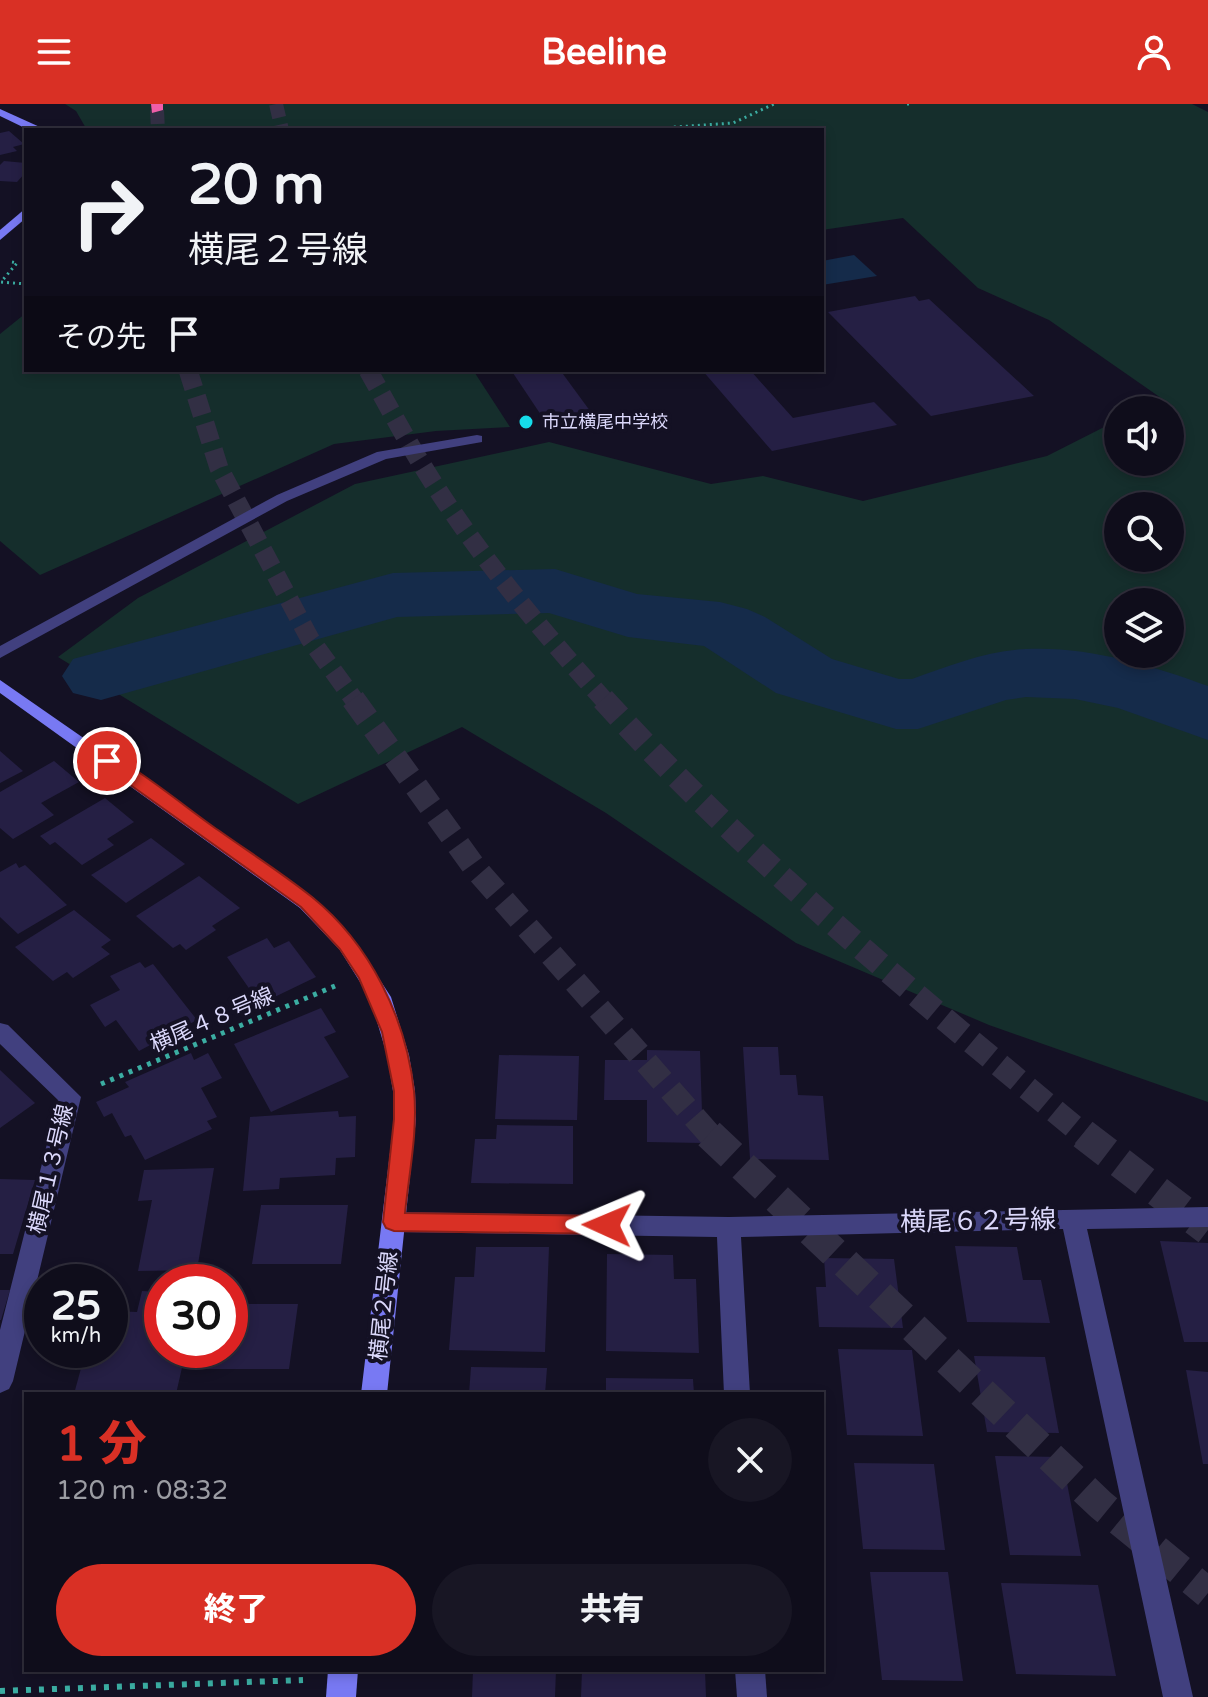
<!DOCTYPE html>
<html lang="ja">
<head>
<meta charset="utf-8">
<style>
	:root { --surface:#0f0d1b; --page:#181624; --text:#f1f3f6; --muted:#9b9ca3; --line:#2f2d3a; --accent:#d93025 }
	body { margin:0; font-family:"Varela Round","Noto Sans JP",sans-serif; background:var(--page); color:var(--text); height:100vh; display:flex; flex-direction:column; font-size:30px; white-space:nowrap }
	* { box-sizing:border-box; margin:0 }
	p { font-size:26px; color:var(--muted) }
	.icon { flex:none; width:44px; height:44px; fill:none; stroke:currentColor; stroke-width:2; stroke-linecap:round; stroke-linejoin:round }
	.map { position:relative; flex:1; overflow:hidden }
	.details { position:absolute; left:24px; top:1288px; width:800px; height:280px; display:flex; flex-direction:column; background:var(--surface); border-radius:0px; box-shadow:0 4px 12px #0003,0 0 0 2px var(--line) }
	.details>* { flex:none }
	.top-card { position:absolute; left:24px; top:24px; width:800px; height:244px; border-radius:0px; box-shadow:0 4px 12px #0003,0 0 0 2px var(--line); background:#0f0d1b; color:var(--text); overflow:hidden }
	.fabs { position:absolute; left:1104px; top:292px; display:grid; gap:16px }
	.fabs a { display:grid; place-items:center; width:80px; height:80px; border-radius:50%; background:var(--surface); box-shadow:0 4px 12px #0003,0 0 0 2px var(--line); font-size:40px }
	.speed { position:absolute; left:24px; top:1160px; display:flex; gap:16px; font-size:40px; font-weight:700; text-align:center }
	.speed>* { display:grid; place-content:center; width:104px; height:104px; border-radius:50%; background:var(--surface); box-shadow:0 4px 12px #0003,0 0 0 2px var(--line); line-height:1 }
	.speed small { font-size:20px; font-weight:400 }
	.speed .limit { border:12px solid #d22; background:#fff; color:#111 }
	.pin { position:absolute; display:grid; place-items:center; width:68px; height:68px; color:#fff; margin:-34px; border:4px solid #fff; border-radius:50%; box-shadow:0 2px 8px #0007 }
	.me { position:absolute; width:88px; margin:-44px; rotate:271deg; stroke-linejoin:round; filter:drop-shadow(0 0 6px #0008) }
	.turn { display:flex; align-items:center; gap:28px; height:168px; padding:0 32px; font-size:36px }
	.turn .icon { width:104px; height:104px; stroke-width:2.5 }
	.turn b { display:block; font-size:56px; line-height:68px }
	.then { display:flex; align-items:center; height:76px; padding:0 32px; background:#0003; gap:16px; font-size:30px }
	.round { display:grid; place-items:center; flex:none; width:84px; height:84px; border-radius:42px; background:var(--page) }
	.headline { display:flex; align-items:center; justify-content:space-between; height:136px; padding:0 32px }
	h1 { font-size:48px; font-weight:800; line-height:60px; color:var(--accent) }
	.button { display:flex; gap:16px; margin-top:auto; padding:16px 32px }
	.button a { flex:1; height:92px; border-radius:48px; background:var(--accent); color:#fff; font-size:32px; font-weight:800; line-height:92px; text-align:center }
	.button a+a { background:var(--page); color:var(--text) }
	header { display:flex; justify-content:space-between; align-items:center; height:104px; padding:0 32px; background:var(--accent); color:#fff; font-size:36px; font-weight:800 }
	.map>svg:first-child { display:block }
	.green { fill:#152e2c; fill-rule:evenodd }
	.water { fill:#152b4a }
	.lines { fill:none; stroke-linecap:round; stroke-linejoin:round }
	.river { fill:#152b4a; fill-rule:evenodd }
	.building { fill:#251f44 }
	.highway-tunnel-far3 { stroke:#322f44; stroke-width:14; stroke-dasharray:14 7; stroke-linecap:butt }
	.highway-tunnel-far2 { stroke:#322f44; stroke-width:19; stroke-dasharray:19 9; stroke-linecap:butt }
	.highway-tunnel-far1 { stroke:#322f44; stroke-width:24; stroke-dasharray:24 12; stroke-linecap:butt }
	.highway-tunnel { stroke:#322f44; stroke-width:31; stroke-dasharray:31 16; stroke-linecap:butt }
	.path-far2 { stroke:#3bada2; stroke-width:3; stroke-dasharray:2 4; stroke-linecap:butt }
	.path-far1 { stroke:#3bada2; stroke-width:5; stroke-dasharray:4 6; stroke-linecap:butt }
	.path { stroke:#3bada2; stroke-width:6; stroke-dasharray:5 8; stroke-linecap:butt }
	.street { fill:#41407f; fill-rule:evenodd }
	.secondary { fill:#7879f3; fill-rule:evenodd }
	.highway { fill:#f05ea9; fill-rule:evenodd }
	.route { fill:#d93025; stroke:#8d1f18; stroke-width:2 }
	.poi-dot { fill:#16dcea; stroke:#141124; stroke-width:3 }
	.labels { text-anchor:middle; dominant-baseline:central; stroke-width:8; stroke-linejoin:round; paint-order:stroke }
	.far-poi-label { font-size:18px; fill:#dbd8fb; stroke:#141124; text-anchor:start }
	.street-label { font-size:22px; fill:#dbd8fb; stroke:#141124 }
	.near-street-label { font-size:26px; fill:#dbd8fb; stroke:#141124 }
</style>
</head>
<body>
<header><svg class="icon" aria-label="menu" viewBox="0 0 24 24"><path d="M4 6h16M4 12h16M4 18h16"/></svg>Beeline<svg class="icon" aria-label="person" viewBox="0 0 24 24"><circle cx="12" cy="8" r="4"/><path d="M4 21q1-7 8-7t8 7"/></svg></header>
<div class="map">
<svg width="1208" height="1593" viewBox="0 0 1208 1593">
	<rect width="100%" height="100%" fill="#141124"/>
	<!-- green -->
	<g class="green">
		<path d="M65,0h1127l16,8v990l-219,-77 -193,-82 -190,-130 -144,-86 -164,77 -240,-147 80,-59 217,-114 194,-42 162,42 52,-8 100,25 184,-45 71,-36v42h52v-52h-31l22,-12 -112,-78 -71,-32 -75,-70 -81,12v-100h-735l-11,-19zM1118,402h52v52h-52zM1118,498h52v52h-52z"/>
		<path d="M26,209v57h447l37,57 -74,4 -102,13 -294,131 -40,-34v-207z"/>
	</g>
	<!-- water -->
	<path class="water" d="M854,151l23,21 -55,9v-24z"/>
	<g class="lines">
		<!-- river -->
		<path class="river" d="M555,465l82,25 83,8 27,7 18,8 67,42 67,20h13c37,-13 74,-28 114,-30 61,-3 125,16 182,37v54l-90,-32 -43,-9 -49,-2 -20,3 -88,29h-22l-120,-36 -72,-47 -76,-9 -79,-24 -152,4 -296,83 -28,-7 -11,-17 11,-17 320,-86z"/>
	</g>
	<!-- building -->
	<g class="building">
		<path d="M9,27l15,13 -11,3 4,4 -17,4v-22z"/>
		<path d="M4,57l22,2v9l-9,10 -17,-1v-16z"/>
		<path d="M915,192l4,5 10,-2 105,97 -103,20 -103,-104z"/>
		<path d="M511,266h49l33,45 -46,9z"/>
		<path d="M702,266h48l43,48 81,-16 23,23 -125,26z"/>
		<path d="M0,647l23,20 -23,12z"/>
		<path d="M54,657l25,21 -38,21 13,12 -41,24 -13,-11v-36z"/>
		<path d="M105,694l29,24 -27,17 7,6 -32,20 -27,-23 -5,3 -10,-9z"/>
		<path d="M151,734l34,26 -59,39 -35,-28z"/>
		<path d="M16,759l3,5 6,-3 42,40 -49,29 -18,-17v-45z"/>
		<path d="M199,772l41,32 -28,18 4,4 -30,20 -6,-6 -7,4 -37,-32z"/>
		<path d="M74,806l37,30 -10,7 9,7 -37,24 -6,-6 -14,9 -38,-34z"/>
		<path d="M267,834l7,10 15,-7 27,36 -56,27 -33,-47z"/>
		<path d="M140,858l5,6 8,-4 44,56 -58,31 -23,-31 -11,7 -15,-22 30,-15 -10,-14z"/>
		<path d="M321,904l15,24 -12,5 25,40 -78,35 -37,-68z"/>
		<path d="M743,943h35l2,28h16l2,20 25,1 6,64 -79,-1z"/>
		<path d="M647,946l53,1 3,92 -56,-1v-42h-43l1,-40h42z"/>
		<path d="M191,949l3,7 14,-7 14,25 -21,10 16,29 -10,4 5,8 -67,31 -14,-25 -6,2 -13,-24 -8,4 -8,-15 33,-15 -4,-5z"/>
		<path d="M499,951l80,1 -2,64 -82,-1z"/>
		<path d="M0,966l35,33 -35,25z"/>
		<path d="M338,1007l1,6 17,-1 -1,41 -19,1 -1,17 -55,3 -1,11 -36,2 7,-74z"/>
		<path d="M497,1021l76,1v58l-102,-1 4,-44h21z"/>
		<path d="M214,1064l-17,102 -59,1 14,-71 -14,1 6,-31z"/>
		<path d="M0,1075l35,1 -22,74h-13z"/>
		<path d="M261,1101h87l-7,59h-89z"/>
		<path d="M1160,1137l48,2v99h-24z"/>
		<path d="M955,1142l62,1 6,33h18l9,43 -83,-1z"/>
		<path d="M476,1143h73l-4,105 -96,-2 6,-73h19z"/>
		<path d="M607,1150l66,1 1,24h22l3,74 -93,-2z"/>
		<path d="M824,1154l70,1 9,69 -84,-1 -3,-40h10z"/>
		<path d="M0,1186h10l-9,30h-1z"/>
		<path d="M142,1187l20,1v58h24l-10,44h-102l12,-44h24l2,-39 25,1z"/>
		<path d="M230,1200h68l-9,65h-89l4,-19h26z"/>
		<path d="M838,1245l74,1 11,86 -76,-1z"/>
		<path d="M974,1252l71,1 14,76 -72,-1z"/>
		<path d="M471,1263l76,1 -2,26h-76z"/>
		<path d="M1186,1266l22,2v92h-5z"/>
		<path d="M606,1274l87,1 1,15h-88z"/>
		<path d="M995,1352l67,1 19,99 -71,-1z"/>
		<path d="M854,1359l80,1 11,86 -82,-1z"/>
		<path d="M870,1468h78l15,109 -81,-1z"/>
		<path d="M1001,1479l97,2 18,91 -100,-2z"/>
		<path d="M473,1566h83l-1,27h-83z"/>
		<path d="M582,1566h123l1,27h-125z"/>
	</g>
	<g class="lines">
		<!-- highway-tunnel-far3 -->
		<g class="highway-tunnel-far3">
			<path d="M276,0l6,26"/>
			<path d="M157,6l1,20"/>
		</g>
		<!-- highway-tunnel-far2 -->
		<g class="highway-tunnel-far2">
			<path d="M188,266l31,98 91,171 45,62"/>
			<path d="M368,266c18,32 35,64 54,95 52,85 117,163 183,236"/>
		</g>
		<!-- highway-tunnel-far1 -->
		<g class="highway-tunnel-far1">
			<path d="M353,595l122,169 236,268"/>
			<path d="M603,595c146,161 316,299 482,437"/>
		</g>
		<!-- highway-tunnel -->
		<g class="highway-tunnel">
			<path d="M709,1030l392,371 107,88"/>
			<path d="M1083,1030l125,96"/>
		</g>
		<!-- path-far2 -->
		<g class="path-far2">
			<path d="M907,0h4"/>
			<path d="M632,26l101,-7 41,-19"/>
			<path d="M12,158l5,1 -16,19 25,2"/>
		</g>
		<!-- path-far1 -->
		<path class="path-far1" d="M101,980l234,-98"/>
		<!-- path -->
		<path class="path" d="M0,1587l303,-11"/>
		<!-- street -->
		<g class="street">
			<path d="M477,331l5,1v6l-96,17 -99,42 -287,157v-12l277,-151 100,-43z"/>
			<path d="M0,919l8,2 73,72 -68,284 -4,8 -9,4v-63l58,-230 -58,-56z"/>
			<path d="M1208,1103v20l-121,2 106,468h-30l-100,-468 -322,8 9,157h-26l-7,-157 -323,-5 -8,-3 -4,-7 4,-7 8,-3 335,5z"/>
			<path d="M735,1566h30l2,27h-30z"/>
		</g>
		<!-- secondary -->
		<g class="secondary">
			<path d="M0,5l42,19 1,2h-14l-29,-14z"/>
			<path d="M26,104v10l-26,22v-10z"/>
			<path d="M0,576l314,218 40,42 37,57 18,58 6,36 1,28 -29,275h-26l33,-275 -1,-28 -6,-36 -17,-57 -30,-48 -40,-42 -300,-215z"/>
			<path d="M328,1566h30l-2,27h-30z"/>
		</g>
		<!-- highway -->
		<path class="highway" d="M151,0h12v6l-11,3z"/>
	</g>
	<!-- route -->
	<path class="route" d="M107,651c23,6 87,59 111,75 31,22 64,43 94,67 58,47 94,121 102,194 4,40 -5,82 -9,122l202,3 8,2 3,7 -3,7 -8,2 -213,-3 -8,-3 -3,-6 11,-103v-28l-12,-59 -23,-54 -19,-29 -39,-42 -200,-143 -2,-3 2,-4z"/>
	<!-- markers -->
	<circle class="poi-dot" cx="526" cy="318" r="8"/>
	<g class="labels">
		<!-- far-poi labels -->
		<g class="far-poi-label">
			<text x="542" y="318">市立横尾中学校</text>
		</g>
		<!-- street labels -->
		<g class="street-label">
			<text transform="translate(212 916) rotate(-23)">横尾４８号線</text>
			<text transform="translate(51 1065) rotate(-77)">横尾１３号線</text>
			<text transform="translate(384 1202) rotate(-84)">横尾２号線</text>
		</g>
		<!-- near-street labels -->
		<g class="near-street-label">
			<text transform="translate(978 1117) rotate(-1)">横尾６２号線</text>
		</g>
	</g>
</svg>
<div class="fabs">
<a><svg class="icon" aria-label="sound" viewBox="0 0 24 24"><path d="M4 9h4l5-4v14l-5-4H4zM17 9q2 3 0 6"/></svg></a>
<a><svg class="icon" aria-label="search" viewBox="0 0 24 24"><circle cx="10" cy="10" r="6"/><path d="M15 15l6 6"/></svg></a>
<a><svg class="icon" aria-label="layers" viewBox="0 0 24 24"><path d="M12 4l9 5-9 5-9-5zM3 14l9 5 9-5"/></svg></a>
</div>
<div class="speed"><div>25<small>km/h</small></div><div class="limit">30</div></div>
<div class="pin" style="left:107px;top:657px;background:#d93025"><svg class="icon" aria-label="arrive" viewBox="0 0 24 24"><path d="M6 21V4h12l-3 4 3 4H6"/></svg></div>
<svg class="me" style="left:607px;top:1121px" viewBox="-20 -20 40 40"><path d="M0-17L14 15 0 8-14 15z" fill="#d93025" stroke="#fff" stroke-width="4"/></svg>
<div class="top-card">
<div class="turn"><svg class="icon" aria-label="right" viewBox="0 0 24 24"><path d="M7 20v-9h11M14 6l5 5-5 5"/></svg><div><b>20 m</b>横尾２号線</div></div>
<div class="then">その先<svg class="icon" aria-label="arrive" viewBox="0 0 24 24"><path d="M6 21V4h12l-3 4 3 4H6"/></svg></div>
</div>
<section class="details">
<div class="headline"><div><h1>1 分</h1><p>120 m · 08:32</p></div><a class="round"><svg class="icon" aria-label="close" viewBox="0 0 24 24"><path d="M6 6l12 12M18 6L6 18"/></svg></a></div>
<div class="button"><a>終了</a><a>共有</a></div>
</section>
</div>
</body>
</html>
